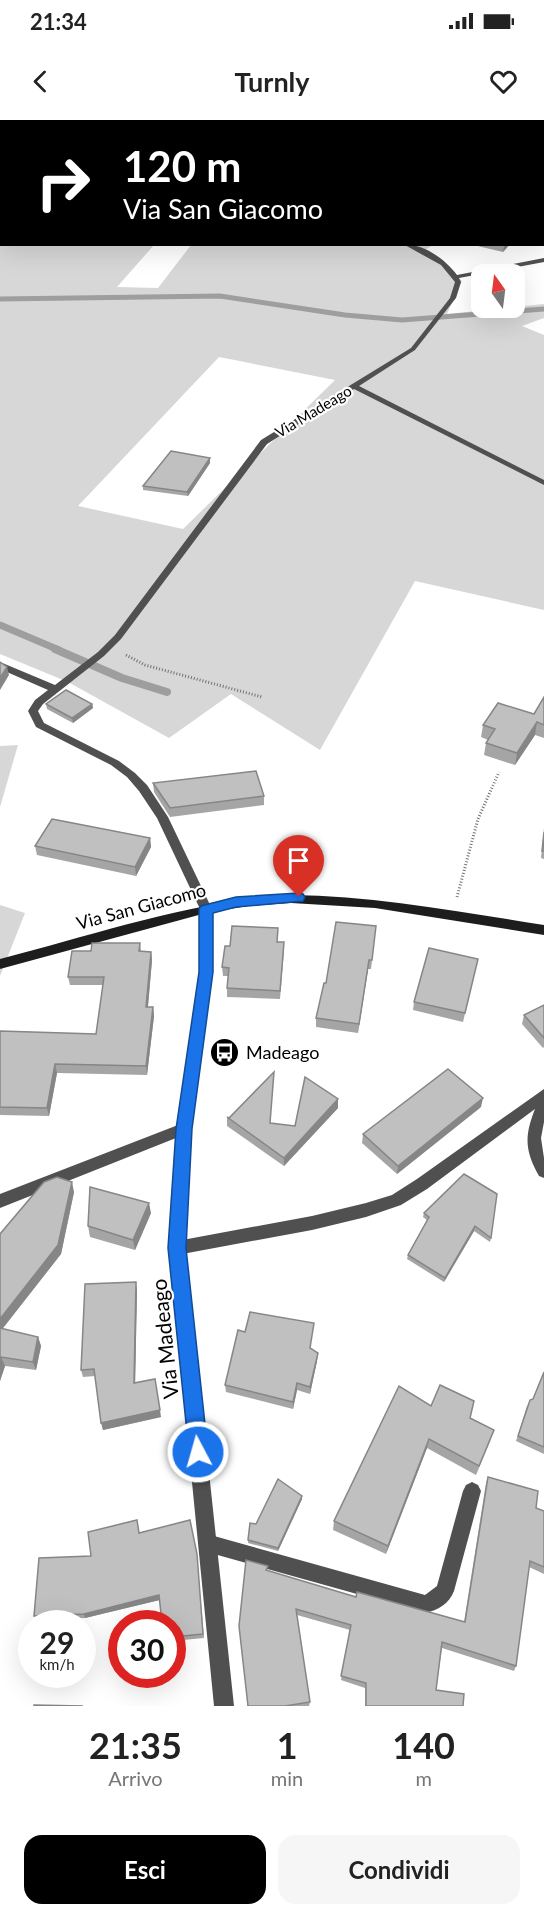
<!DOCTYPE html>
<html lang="it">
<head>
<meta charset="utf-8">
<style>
	:root { --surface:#fff; --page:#f6f6f6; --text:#222; --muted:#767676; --accent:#000 }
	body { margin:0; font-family:Lato,sans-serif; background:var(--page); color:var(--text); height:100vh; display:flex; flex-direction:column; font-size:22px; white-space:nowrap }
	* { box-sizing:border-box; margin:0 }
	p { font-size:20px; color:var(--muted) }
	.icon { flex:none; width:33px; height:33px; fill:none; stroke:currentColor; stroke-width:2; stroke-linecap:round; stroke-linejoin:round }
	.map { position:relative; height:1586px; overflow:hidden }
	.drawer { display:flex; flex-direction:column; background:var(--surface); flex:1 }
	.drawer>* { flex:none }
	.hud { position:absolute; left:0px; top:0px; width:544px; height:126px; box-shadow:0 6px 24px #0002; background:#000; color:#fff; overflow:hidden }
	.needle { width:39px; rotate:346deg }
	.tools { position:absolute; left:471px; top:144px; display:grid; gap:12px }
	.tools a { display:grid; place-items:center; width:54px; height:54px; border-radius:12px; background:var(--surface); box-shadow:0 6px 24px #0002; font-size:30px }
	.speed { position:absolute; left:18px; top:1490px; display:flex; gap:12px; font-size:30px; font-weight:700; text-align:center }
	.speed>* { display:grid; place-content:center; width:78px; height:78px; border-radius:50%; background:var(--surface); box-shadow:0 6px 24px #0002; line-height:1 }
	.speed small { font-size:15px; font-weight:400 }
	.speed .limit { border:9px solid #d22; background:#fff; color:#111 }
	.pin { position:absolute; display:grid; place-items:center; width:51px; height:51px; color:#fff; margin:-62px -26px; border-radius:50% 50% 50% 0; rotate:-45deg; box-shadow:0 0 6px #0007 }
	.pin .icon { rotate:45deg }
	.me { position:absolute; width:66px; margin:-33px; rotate:354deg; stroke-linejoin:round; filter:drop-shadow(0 0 4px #0008) }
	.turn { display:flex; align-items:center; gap:21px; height:126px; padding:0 24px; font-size:27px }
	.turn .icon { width:78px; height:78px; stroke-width:2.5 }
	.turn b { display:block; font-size:42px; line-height:51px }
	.eta { display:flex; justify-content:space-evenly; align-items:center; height:102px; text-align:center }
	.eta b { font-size:36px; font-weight:700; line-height:42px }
	.primary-button { display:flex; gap:12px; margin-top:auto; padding:12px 24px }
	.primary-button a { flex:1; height:69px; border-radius:18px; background:var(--accent); color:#fff; font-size:24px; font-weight:700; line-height:69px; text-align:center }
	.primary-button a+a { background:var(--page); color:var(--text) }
	.status { display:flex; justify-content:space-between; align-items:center; height:42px; padding:0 30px; background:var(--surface); direction:ltr }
	.status svg { height:16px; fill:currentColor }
	header { display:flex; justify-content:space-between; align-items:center; height:78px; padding:0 24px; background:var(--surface); font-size:27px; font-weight:700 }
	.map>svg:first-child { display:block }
	.green { fill:#d7d7d7; fill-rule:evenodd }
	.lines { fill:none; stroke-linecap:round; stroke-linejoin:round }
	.stream-far2 { stroke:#9e9e9e; stroke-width:5 }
	.stream-far1 { stroke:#9e9e9e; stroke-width:7 }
	.stream { stroke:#9e9e9e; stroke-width:8 }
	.path { stroke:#727272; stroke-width:3; stroke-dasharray:1 2; stroke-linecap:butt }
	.lane { fill:#505050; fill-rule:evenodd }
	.street { fill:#505050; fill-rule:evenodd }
	.secondary { fill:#1d1d1d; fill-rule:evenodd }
	.wall { fill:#a5a5a5 }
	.shaded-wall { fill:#868686 }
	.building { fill:#c0c0c0; stroke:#868686; stroke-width:1.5 }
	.route { fill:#1a73e8; stroke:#114b97; stroke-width:1.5 }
	.labels { text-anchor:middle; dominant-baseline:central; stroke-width:4.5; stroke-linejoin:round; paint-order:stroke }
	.far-street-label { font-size:15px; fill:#000; stroke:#fff }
	.street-label { font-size:18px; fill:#000; stroke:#fff }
	.poi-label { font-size:18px; fill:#000; stroke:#fff; text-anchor:start }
	.near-street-label { font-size:21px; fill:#000; stroke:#fff }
</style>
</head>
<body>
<div class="status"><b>21:34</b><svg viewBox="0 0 49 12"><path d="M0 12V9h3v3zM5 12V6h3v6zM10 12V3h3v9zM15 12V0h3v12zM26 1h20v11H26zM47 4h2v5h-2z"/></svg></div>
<header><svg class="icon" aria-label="back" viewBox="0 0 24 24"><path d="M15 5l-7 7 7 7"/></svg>Turnly<svg class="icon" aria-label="heart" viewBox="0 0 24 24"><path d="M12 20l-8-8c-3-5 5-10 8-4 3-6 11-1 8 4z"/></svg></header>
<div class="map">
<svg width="544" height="1586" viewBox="0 0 544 1586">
	<rect width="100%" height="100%" fill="#fff"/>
	<!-- green -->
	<g class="green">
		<path d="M0,0h210l-208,2v122l152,1 -37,42 41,1 33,-43 243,-1 -9,6 37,31 -15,33 97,-10v14l-22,8 22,9v275l-129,-29 -95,169 -89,-56 -62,44 -101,-56 -68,-28zM219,237l116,23 -152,149 -105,-23z"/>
		<path d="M267,0h277v14l-1,-12 -280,-1z"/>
		<path d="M18,625l-18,62v-61z"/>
		<path d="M0,785l25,8 -25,63z"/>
	</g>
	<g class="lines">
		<!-- stream-far2 -->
		<path class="stream-far2" d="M0,179l220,-3 125,19 57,5 142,-11"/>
		<!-- stream-far1 -->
		<path class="stream-far1" d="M0,505l59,25"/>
		<!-- stream -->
		<path class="stream" d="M55,529l67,29 45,14"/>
		<!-- path -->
		<g class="path">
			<path d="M126,535l19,10 117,32"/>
			<path d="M457,777l21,-78 21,-47"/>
		</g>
		<!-- lane -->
		<g class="lane">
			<path d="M544,969v33l-3,16 3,20v20l-5,-2c-14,-25 -15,-39 -4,-67l-108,80 -26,16 -35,12 -54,13 -135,25 -5,-2 -3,-5 3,-5 5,-2 135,-25 54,-13 26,-8 25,-16z"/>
			<path d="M472,1362l6,3 3,6 -27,100c-5,13 -16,19 -29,22l-218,-61 -6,-3 -3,-6 3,-6 6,-3 218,61 12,-9 26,-95 3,-6z"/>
		</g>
		<!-- street -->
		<path class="street" d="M403,124c21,0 42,15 54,31l87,-17v4l-85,16 2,4 -5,16 -41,52 -56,36 185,94v5l-190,-96 -87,55 -146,195 -17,17 -61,48 -5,7 6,12 75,38 16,12 12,12 21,32 44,92v63l-21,157 -6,119 49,458h-20l-45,-458 7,-110 -176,70v-14l178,-69 22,-153v-63l-43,-91 -18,-27 -12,-14 -16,-12 -75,-38 -8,-16 7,-11 13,-10 -48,-21v-7l55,23 43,-33 17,-17 146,-195 150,-92 39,-50 5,-16 -14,-17z"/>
		<!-- secondary -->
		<g class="secondary">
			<path d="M249,0l8,2h-7z"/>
			<path d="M543,79l1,1v4l-1,-1z"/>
			<path d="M291,775c85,1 169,17 253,30v10l-169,-27 -84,-5 -43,3 -42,7 -206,56v-10c96,-25 192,-58 291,-64z"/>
		</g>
	</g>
	<!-- wall -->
	<g class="wall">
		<path d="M469,124h41l-7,8z"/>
		<path d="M210,338v5l-22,33 -45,-6v-4z"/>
		<path d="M544,577v41l-9,-3 -20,30 -31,-10 2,-12 2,-3 -7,-3 2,-12 51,-11z"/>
		<path d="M46,584h46l1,4 -20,15 -26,-14z"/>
		<path d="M153,663l111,13v9l-94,12 -16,-25z"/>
		<path d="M544,708v31l-3,-1z"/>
		<path d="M150,718l1,9 -15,29 -99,-21 -2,-9z"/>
		<path d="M376,806l-5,43h-3l-10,64 -42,-6v-9l10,-35z"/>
		<path d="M278,822l6,9 -4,48 -53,-2v-9l1,-12h-5l-1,-9 8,-21z"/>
		<path d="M140,823l1,8 10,1 1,8 -4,47h5l1,9 -7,59 -90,-2 -8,43 -49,-1v-84l96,3 7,-49h-33l-2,-8 23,-26z"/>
		<path d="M476,847l-13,55 -50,-12 1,-8z"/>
		<path d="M544,885v42l-1,1 -21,-24 2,-9z"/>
		<path d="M274,952l-4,51 25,3 43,-18 -54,58 -57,-40v-9l2,1z"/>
		<path d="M481,987l-84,67 -35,-31 1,-9z"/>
		<path d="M464,1054l27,64 -1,4 -16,-11 -30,51 -37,-23 1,-4 19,-35 -4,-3 1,-4z"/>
		<path d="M74,1072l-13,62 -59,75 36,8 3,9 -5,24 -31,-4 -5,15v-147z"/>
		<path d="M151,1093l-16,37 -45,-13 -2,-11z"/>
		<path d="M137,1170l-2,93 26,34 -58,13 -8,-54 -12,1 -2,-7z"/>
		<path d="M314,1203l-4,25 7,13 -7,33 -13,-4 -4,19 -67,-17 -1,-7 20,-53z"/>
		<path d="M544,1252v82l-28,-13 11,-35 6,-7z"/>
		<path d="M431,1286l39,12 21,21 -15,36 -49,-27 -41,106 -53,-24 1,-9z"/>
		<path d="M488,1357l48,31 8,3v63l-15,-7 -13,99 -2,5 -72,-23 -6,42 27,16h-98v-18l-24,-8 9,-50 -53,-15 13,87 -1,4h-62l21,-135 88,26 108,25 22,-139z"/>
		<path d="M302,1376v3l-24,52 -30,-8v-3l8,-16z"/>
		<path d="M140,1413l57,25 7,80 -32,3v-18l-13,-23 -74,18 -49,2 -2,-4 57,-60z"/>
	</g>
	<!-- shaded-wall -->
	<g class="shaded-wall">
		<path d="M505,124h5l-7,8 1,-6z"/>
		<path d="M210,338v5l-22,33 -1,-4z"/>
		<path d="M7,547l2,8 -9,15v-12z"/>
		<path d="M92,584l1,4 -20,15 -1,-5z"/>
		<path d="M537,602l-2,13 -20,30 2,-12z"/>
		<path d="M150,718l1,9 -15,29 -1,-9z"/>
		<path d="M151,832l1,8 -5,56 -1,-9z"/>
		<path d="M369,840l-1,9 -10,64 1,-9z"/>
		<path d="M153,887l1,9 -7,59 -1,-9z"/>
		<path d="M55,944l2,9 -8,43 -2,-8z"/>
		<path d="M483,978l-2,9 -84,67 1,-8z"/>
		<path d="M338,979v9l-54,58v-8z"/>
		<path d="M72,1062l2,10 -13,62 -61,78v-13z"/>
		<path d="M149,1083l2,10 -16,37 -2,-10z"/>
		<path d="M475,1106l-1,5 -30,51 1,-4z"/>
		<path d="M136,1162l1,8 -2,100 -1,-7z"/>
		<path d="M38,1217l3,9 -5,24 -3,-8z"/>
		<path d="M318,1233l-1,8 -7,33v-7z"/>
		<path d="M1,1237l4,9 -5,15v-20z"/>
		<path d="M297,1263v7l-4,19v-7z"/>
		<path d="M160,1290l1,7 -58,13 -2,-7z"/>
		<path d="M429,1319l-2,9 -41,106 2,-8z"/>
		<path d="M302,1376v3l-24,52v-3z"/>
		<path d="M159,1475l1,5 -75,18 -1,-4z"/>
	</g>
	<!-- building -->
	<g class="building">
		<path d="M141,0h108l1,1 -110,1z"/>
		<path d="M171,331l39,7 -23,34 -44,-6z"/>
		<path d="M0,542l7,5 -7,11z"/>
		<path d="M66,570l26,14 -20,14 -26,-14z"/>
		<path d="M544,577v28l-7,-3 -20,31 -31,-10 9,-14 -12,-4 15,-22 36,11z"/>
		<path d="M256,651l8,25 -94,12 -17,-25z"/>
		<path d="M52,699l98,19 -15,29 -100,-21z"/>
		<path d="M544,712v19h-2z"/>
		<path d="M336,802l40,4 -4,34h-3l-10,64 -43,-6 8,-35h2z"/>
		<path d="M232,806l46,2 -1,14h7l-4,49 -53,-3 2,-20 -7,-1 3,-21h5z"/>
		<path d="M92,823h48l-1,8 12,1 -5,55h7l-7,59 -91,-2 -8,44 -47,-1v-76l96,3 8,-57h-36l4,-26h19z"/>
		<path d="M429,828l49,11 -13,54 -51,-11z"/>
		<path d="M544,885v33l-20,-23z"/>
		<path d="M448,949l35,29 -85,68 -35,-32z"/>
		<path d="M274,952l-4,51 25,3 10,-49 33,22 -54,59 -57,-41 2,1z"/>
		<path d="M464,1054l33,20 -6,44 -16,-12 -30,52 -37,-23 21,-38 -5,-4z"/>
		<path d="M57,1057l15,5 -14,63 -58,74v-85l44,-52z"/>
		<path d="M90,1067l59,16 -16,37 -45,-14z"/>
		<path d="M136,1162l-2,101 21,-4 5,31 -59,13 -7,-54 -13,1 4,-86z"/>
		<path d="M250,1192l64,11 -4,25 8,5 -8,34 -13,-4 -4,19 -68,-17 13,-55 7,2z"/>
		<path d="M0,1208l38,9 -5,25 -32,-5 -1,4z"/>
		<path d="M544,1252v75l-26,-11 12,-36 3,-1z"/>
		<path d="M440,1265l34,16 -4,17 24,12 -15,36 -50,-27 -41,107 -54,-25 65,-135 32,20z"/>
		<path d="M488,1357l50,14 -2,17 8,3v56l-14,-6 -14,105 -74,-24 -6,48 28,4 -1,12h-97v-23l-25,-7 10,-51 -55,-16 14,93 -25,4h-37l-9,-80 7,-66 22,6 -2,4 90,27 1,-5 108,30z"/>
		<path d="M278,1359l24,17 -24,52 -30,-8 2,-17 6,1z"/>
		<path d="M137,1400l2,13 51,-13 7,34 6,80 -31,3v-14h-10l-3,-28 -75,19 -50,2 5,-58 52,-2 -3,-24z"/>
		<path d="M34,1585l49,1h-49z"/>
	</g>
	<!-- route -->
	<path class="route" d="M299,773l4,1 2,3 -2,4 -67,6 -23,6v59l-21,157 -6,119 22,204 -3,7 -7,3 -7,-3 -2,-7 -21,-204 8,-119 23,-157v-63l2,-3 35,-9z"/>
	<!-- icons -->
	<defs>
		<symbol id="bus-disc" viewBox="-11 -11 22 22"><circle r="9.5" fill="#000" stroke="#fff"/><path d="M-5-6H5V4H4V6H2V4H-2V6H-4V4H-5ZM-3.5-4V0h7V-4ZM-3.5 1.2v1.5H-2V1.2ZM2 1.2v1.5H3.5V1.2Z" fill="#fff"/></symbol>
	</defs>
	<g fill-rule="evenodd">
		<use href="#bus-disc" x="208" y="916" width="33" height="33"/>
	</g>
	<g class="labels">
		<!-- far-street labels -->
		<g class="far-street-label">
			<text transform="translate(313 291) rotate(-31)">Via Madeago</text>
		</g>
		<!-- street labels -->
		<g class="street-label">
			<text transform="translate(141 786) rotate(-15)">Via San Giacomo</text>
		</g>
		<!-- poi labels -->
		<g class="poi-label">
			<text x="246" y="932">Madeago</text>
		</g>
		<!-- near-street labels -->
		<g class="near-street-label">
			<text transform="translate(164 1219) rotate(-96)">Via Madeago</text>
		</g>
	</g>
</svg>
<div class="tools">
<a><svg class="needle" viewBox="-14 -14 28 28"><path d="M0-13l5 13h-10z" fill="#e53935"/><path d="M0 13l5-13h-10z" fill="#767676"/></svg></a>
</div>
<div class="speed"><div>29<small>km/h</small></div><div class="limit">30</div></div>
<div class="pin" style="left:299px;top:777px;background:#d93025"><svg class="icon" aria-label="arrive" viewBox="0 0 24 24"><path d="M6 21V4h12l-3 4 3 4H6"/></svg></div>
<svg class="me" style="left:198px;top:1332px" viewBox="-20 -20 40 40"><circle r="17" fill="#1a73e8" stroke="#fff" stroke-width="3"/><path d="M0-11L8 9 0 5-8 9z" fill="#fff"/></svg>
<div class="hud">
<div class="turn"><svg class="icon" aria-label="right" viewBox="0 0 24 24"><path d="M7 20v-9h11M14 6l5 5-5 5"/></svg><div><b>120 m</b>Via San Giacomo</div></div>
</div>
</div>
<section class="drawer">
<div class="eta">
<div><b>21:35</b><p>Arrivo</p></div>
<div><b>1</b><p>min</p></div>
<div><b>140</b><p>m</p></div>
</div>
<div class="primary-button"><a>Esci</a><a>Condividi</a></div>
</section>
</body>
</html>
